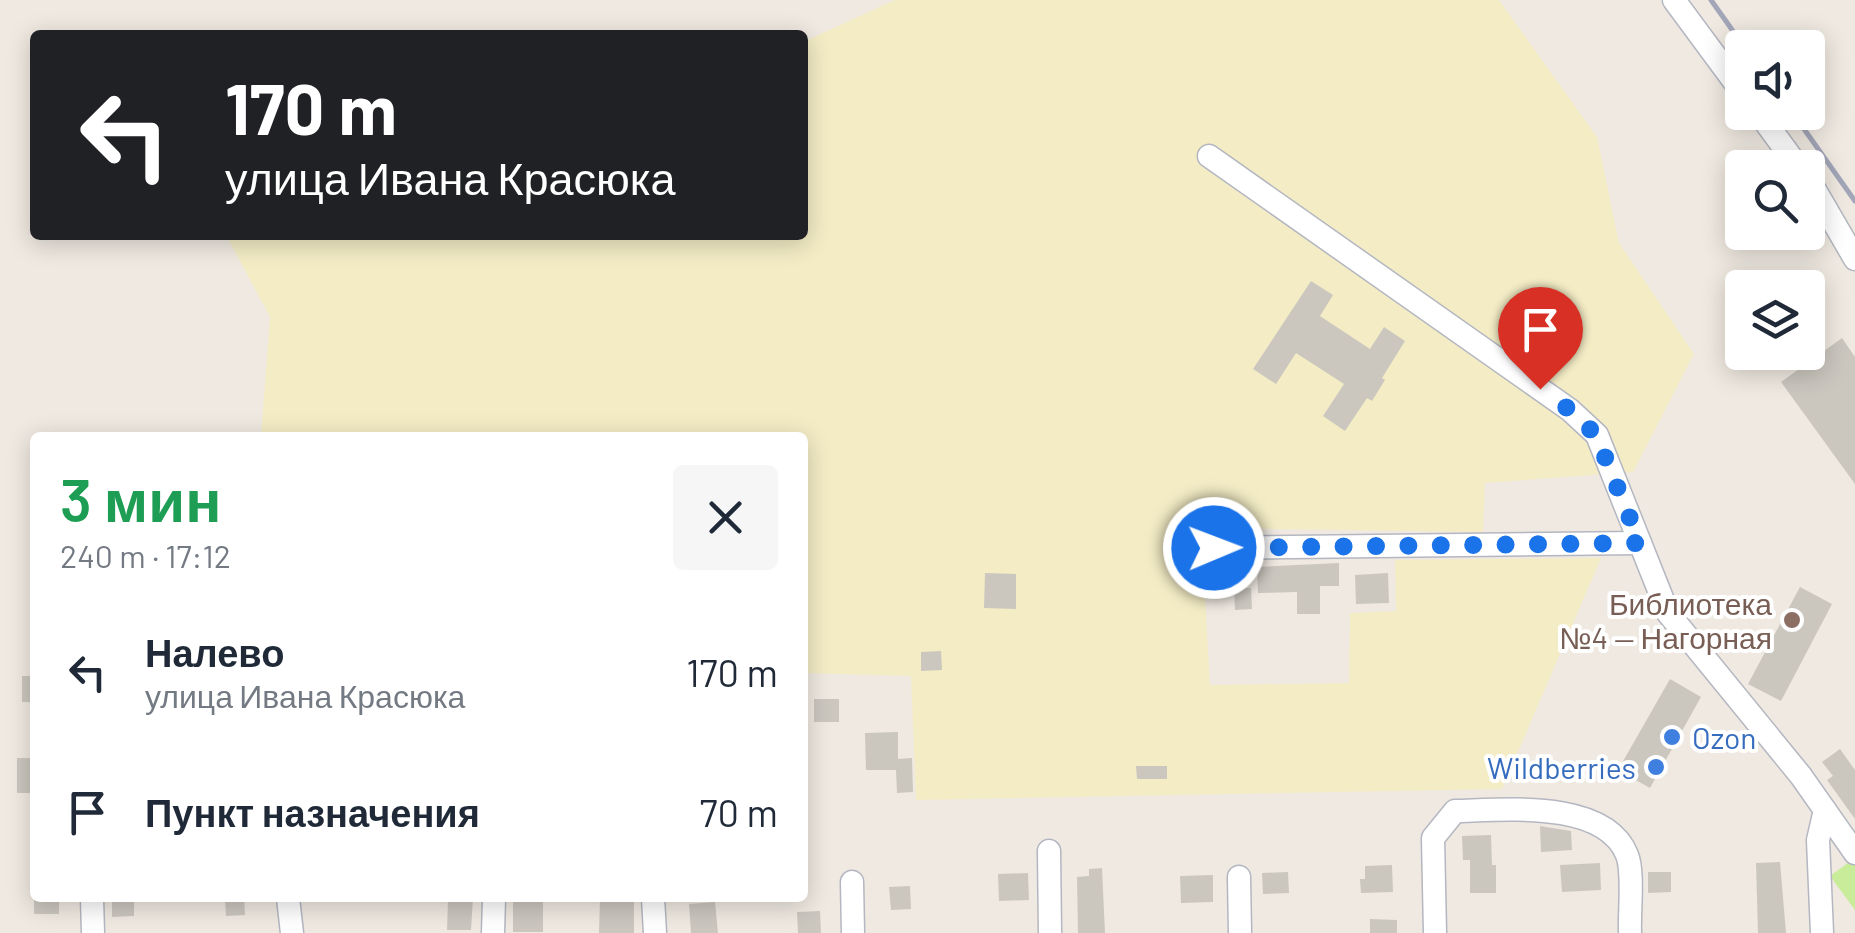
<!DOCTYPE html>
<html lang="ru">
<head>
<meta charset="utf-8">
<style>
	:root { --surface:#fff; --page:#f6f6f7; --text:#1f2937; --muted:#747a83 }
	body { margin:0; font-family:Barlow,sans-serif; background:var(--page); color:var(--text); height:100vh; display:flex; flex-direction:column; font-size:38px; white-space:nowrap }
	* { box-sizing:border-box; margin:0 }
	p { font-size:32px; color:var(--muted) }
	.icon { flex:none; width:55px; height:55px; fill:none; stroke:currentColor; stroke-width:2; stroke-linecap:round; stroke-linejoin:round }
	.map { position:relative; flex:1; overflow:hidden }
	.sheet { position:absolute; left:30px; top:432px; width:778px; height:470px; display:flex; flex-direction:column; background:var(--surface); border-radius:10px; box-shadow:0 5px 25px #0003 }
	.sheet>* { flex:none }
	.hud { position:absolute; left:30px; top:30px; width:778px; height:210px; border-radius:10px; box-shadow:0 5px 25px #0003; background:#202124; color:#fff; overflow:hidden }
	.fabs { position:absolute; left:1725px; top:30px; display:grid; gap:20px }
	.fabs a { display:grid; place-items:center; width:100px; height:100px; border-radius:10px; background:var(--surface); box-shadow:0 5px 25px #0003; font-size:50px }
	.pin { position:absolute; display:grid; place-items:center; width:85px; height:85px; color:#fff; margin:-102px -42px; border-radius:50% 50% 50% 0; rotate:-45deg; box-shadow:0 0 10px #0007 }
	.pin .icon { rotate:45deg }
	.me { position:absolute; width:110px; margin:-55px; rotate:89deg; stroke-linejoin:round; filter:drop-shadow(0 0 8px #0008) }
	.turn { display:flex; align-items:center; gap:35px; height:210px; padding:0 30px; font-size:45px }
	.turn .icon { width:130px; height:130px; stroke-width:2.5 }
	.turn b { display:block; font-size:70px; line-height:85px }
	.round { display:grid; place-items:center; flex:none; width:105px; height:105px; border-radius:10px; background:var(--page) }
	.headline { display:flex; align-items:center; justify-content:space-between; height:170px; padding:0 30px }
	h1 { font-size:60px; font-weight:600; line-height:75px; color:#1e9e55 }
	ul { padding:0; list-style:none }
	li { display:flex; align-items:center; gap:30px; height:140px; padding:0 30px }
	li div { flex:1 }
	li b { display:block; font-size:38px }
	li em { font-style:normal }
	.map>svg:first-child { display:block }
	.sand { fill:#f3ecc5 }
	.pitch { fill:#c9ec9a }
	.building { fill:#cbc7bf }
	.lines { fill:none; stroke-linecap:round; stroke-linejoin:round }
	.minor-casing { stroke:#b4b7c1; stroke-width:25 }
	.minor { stroke:#fff; stroke-width:22 }
	.rail { stroke:#a3a6b8; stroke-width:5 }
	.route { stroke:#1a73e8; stroke-width:18; stroke-dasharray:0 32.4 }
	.education-dot { fill:#8d6e63; stroke:#fff; stroke-width:4 }
	.shop-dot { fill:#3f7fe0; stroke:#fff; stroke-width:4 }
	.labels { text-anchor:middle; dominant-baseline:central; stroke-width:8; stroke-linejoin:round; paint-order:stroke }
	.education-label { font-size:30px; fill:#785e54; stroke:#fff; text-anchor:end }
	.shop-label { font-size:30px; fill:#366cbe; stroke:#fff; text-anchor:start }
</style>
</head>
<body>
<div class="map">
<svg width="1855" height="933" viewBox="0 0 1855 933">
	<rect width="100%" height="100%" fill="#efe9e1"/>
	<!-- sand -->
	<path class="sand" d="M895,0h604l98,137 22,106 75,111 -61,118 -148,11 -2,49 -282,-4 9,157 139,-2 1,-70 46,-2 -1,-51 206,-2 -99,231 -586,11 -5,-124 -108,-3 -1,-235 -541,-1 9,-120 -44,-82h576l1,-193z"/>
	<!-- pitch -->
	<path class="pitch" d="M1852,860l3,4v46l-25,-34z"/>
	<!-- building -->
	<g class="building">
		<path d="M1311,281l22,14 -13,21 50,33 14,-22 21,14 -23,37 3,2 -13,21 -5,-3 -22,33 -22,-15 21,-32 -48,-31 -20,31 -23,-15z"/>
		<path d="M1842,338l13,19v127l-74,-102z"/>
		<path d="M1339,563v23h-19v28h-23v-22l-39,1 -1,-26z"/>
		<path d="M985,573l31,1v35l-32,-1z"/>
		<path d="M1388,573l1,30 -33,1 -1,-29z"/>
		<path d="M1800,587l32,17 -51,97 -33,-17z"/>
		<path d="M1234,588h17l1,21 -17,1z"/>
		<path d="M941,651l1,19 -21,1v-19z"/>
		<rect x="22" y="676" width="13" height="26"/>
		<path d="M1670,679l31,18 -51,91 -32,-18z"/>
		<rect x="814" y="699" width="25" height="23"/>
		<path d="M898,732v27l14,-1 1,34 -16,1 -1,-23h-30l-1,-37z"/>
		<path d="M1840,749l15,21v49l-28,-39 6,-4 -11,-14z"/>
		<rect x="17" y="758" width="18" height="35"/>
		<path d="M1136,766h31v13h-30z"/>
		<path d="M1540,826l31,5 1,19 -31,2z"/>
		<path d="M1491,835l1,30h4v28h-26v-33h-7l-1,-24z"/>
		<path d="M1780,862l6,71h-28l-2,-70z"/>
		<path d="M1600,863l1,27 -39,2 -2,-27z"/>
		<path d="M1392,865l1,27 -32,1 -1,-14h5v-13z"/>
		<path d="M1102,868l3,65h-27l-1,-56 12,-1v-7z"/>
		<path d="M1288,872l1,21 -26,1 -1,-21z"/>
		<path d="M1648,872h23v20l-23,1z"/>
		<path d="M1028,873l1,27 -30,1 -1,-27z"/>
		<path d="M1213,875v27l-32,1 -1,-27z"/>
		<path d="M910,886l1,23 -20,1 -2,-23z"/>
		<rect x="34" y="898" width="25" height="16"/>
		<path d="M112,898h22v18l-22,1z"/>
		<path d="M225,898h19l1,17 -19,1z"/>
		<path d="M448,898h25l-2,32h-24z"/>
		<rect x="513" y="898" width="30" height="34"/>
		<path d="M600,898h34v35h-35z"/>
		<path d="M715,902l3,31h-27l-2,-29z"/>
		<path d="M820,911l1,22h-23l-1,-21z"/>
		<path d="M1370,919l27,1v13h-27z"/>
	</g>
	<g class="lines">
		<defs>
			<g id="minor">
				<path d="M1674,0l68,92"/>
				<path d="M1758,112l41,56"/>
				<path d="M1209,156l361,254 27,25 71,178 133,163 54,77"/>
				<path d="M1808,178l47,81"/>
				<path d="M1214,548l426,-5"/>
				<path d="M1049,851l1,82"/>
				<path d="M1239,877l1,56"/>
				<path d="M852,882l1,51"/>
				<path d="M92,898l1,35"/>
				<path d="M288,898l4,35"/>
				<path d="M653,898l2,35"/>
				<path d="M493,933l1,-35"/>
				<path d="M1435,933l-2,-95 22,-27c48,-1 150,-12 172,44 7,17 2,58 3,78"/>
				<path d="M1822,933l-4,-93 7,-30"/>
			</g>
		</defs>
		<!-- minor casing -->
		<use href="#minor" class="minor-casing"/>
		<!-- minor -->
		<use href="#minor" class="minor"/>
		<!-- rail -->
		<g class="rail">
			<path d="M1711,0l34,48"/>
			<path d="M1792,112l63,89"/>
		</g>
	</g>
	<g class="lines">
		<!-- route -->
		<path class="route" d="M1214,548l426,-5 -44,-108 -26,-25 -30,-21"/>
	</g>
	<!-- markers -->
	<circle class="education-dot" cx="1792" cy="620" r="10"/>
	<g class="shop-dot">
		<circle cx="1672" cy="737" r="10"/>
		<circle cx="1656" cy="767" r="10"/>
	</g>
	<g class="labels">
		<!-- education labels -->
		<g class="education-label">
			<text x="1772" y="603">Библиотека<tspan x="1772" dy="34">№4 — Нагорная</tspan></text>
		</g>
		<!-- shop labels -->
		<g class="shop-label">
			<text x="1692" y="737">Ozon</text>
			<text x="1636" y="767" text-anchor="end">Wildberries</text>
		</g>
	</g>
</svg>
<div class="fabs">
<a><svg class="icon" aria-label="sound" viewBox="0 0 24 24"><path d="M4 9h4l5-4v14l-5-4H4zM17 9q2 3 0 6"/></svg></a>
<a><svg class="icon" aria-label="search" viewBox="0 0 24 24"><circle cx="10" cy="10" r="6"/><path d="M15 15l6 6"/></svg></a>
<a><svg class="icon" aria-label="layers" viewBox="0 0 24 24"><path d="M12 4l9 5-9 5-9-5zM3 14l9 5 9-5"/></svg></a>
</div>
<div class="pin" style="left:1540px;top:389px;background:#d93025"><svg class="icon" aria-label="arrive" viewBox="0 0 24 24"><path d="M6 21V4h12l-3 4 3 4H6"/></svg></div>
<svg class="me" style="left:1214px;top:548px" viewBox="-20 -20 40 40"><circle r="17" fill="#1a73e8" stroke="#fff" stroke-width="3"/><path d="M0-11L8 9 0 5-8 9z" fill="#fff"/></svg>
<div class="hud">
<div class="turn"><svg class="icon" aria-label="left" viewBox="0 0 24 24"><path d="M17 20v-9H6M10 6l-5 5 5 5"/></svg><div><b>170 m</b>улица Ивана Красюка</div></div>
</div>
<section class="sheet">
<div class="headline"><div><h1>3 мин</h1><p>240 m · 17:12</p></div><a class="round"><svg class="icon" aria-label="close" viewBox="0 0 24 24"><path d="M6 6l12 12M18 6L6 18"/></svg></a></div>
<ul>
<li><svg class="icon" aria-label="left" viewBox="0 0 24 24"><path d="M17 20v-9H6M10 6l-5 5 5 5"/></svg><div><b>Налево</b><p>улица Ивана Красюка</p></div><em>170 m</em></li>
<li><svg class="icon" aria-label="arrive" viewBox="0 0 24 24"><path d="M6 21V4h12l-3 4 3 4H6"/></svg><div><b>Пункт назначения</b></div><em>70 m</em></li>
</ul>
</section>
</div>
</body>
</html>
